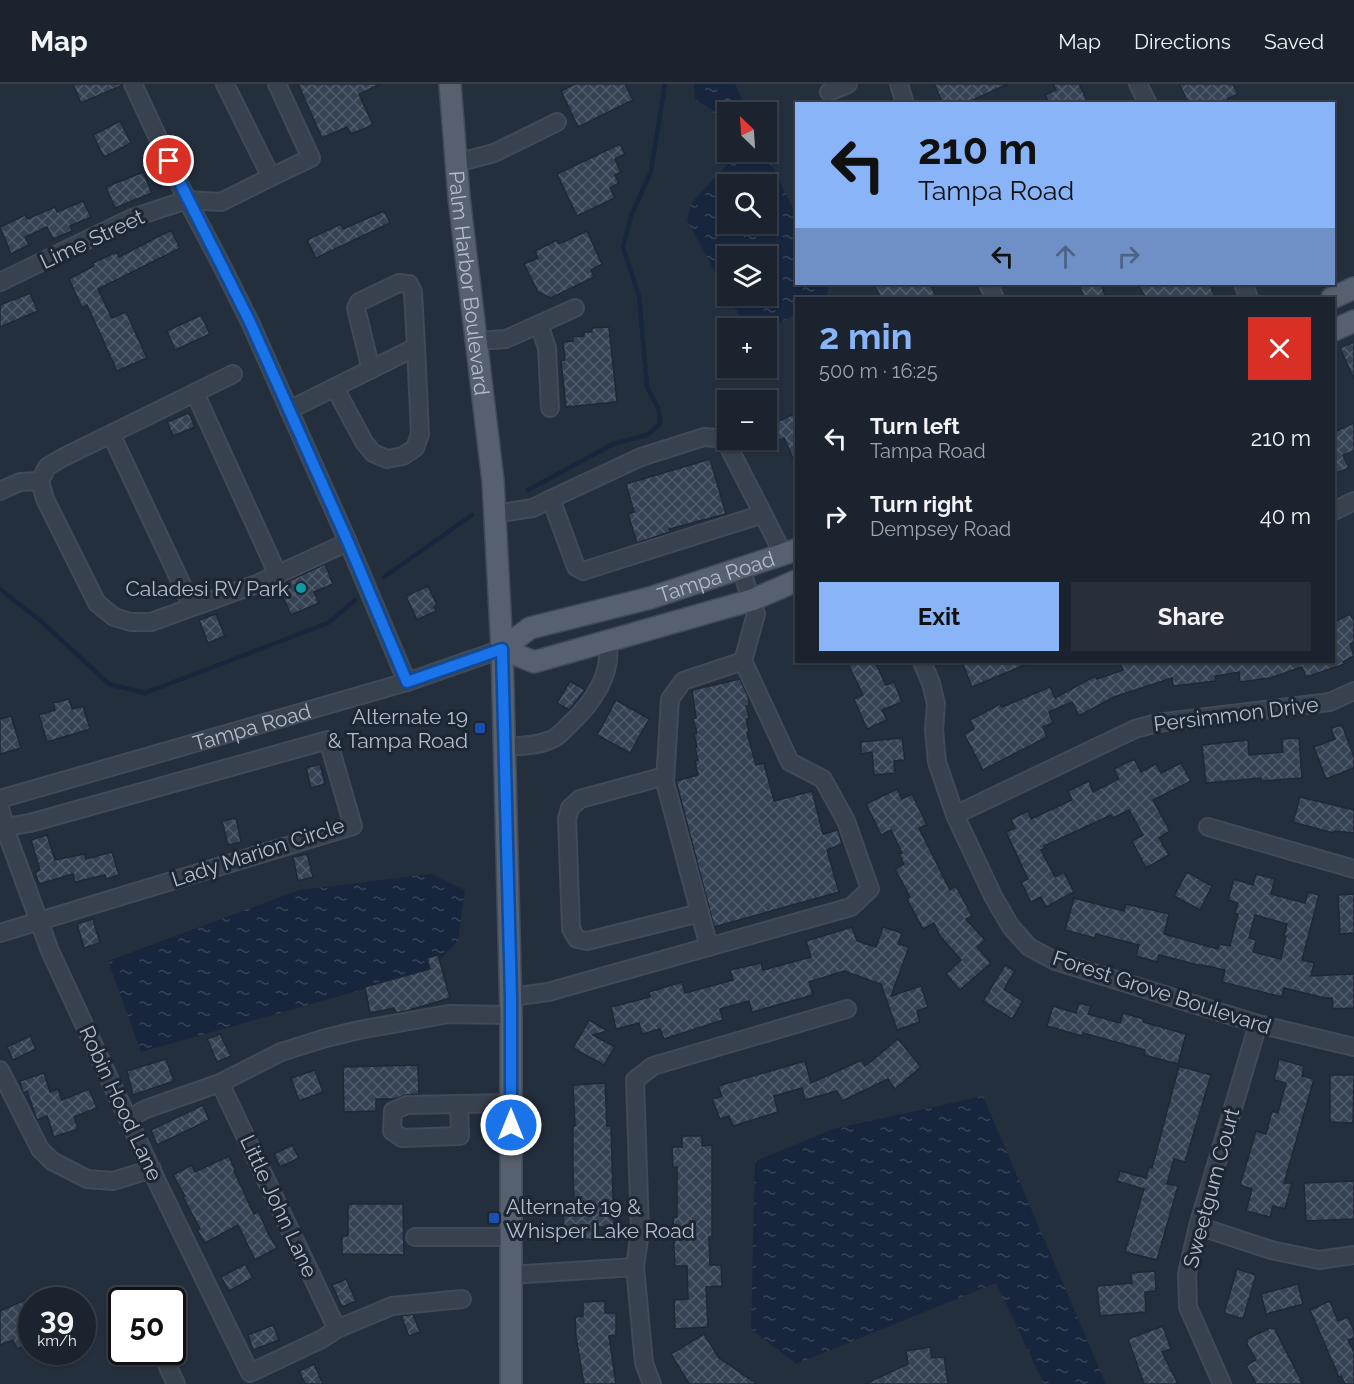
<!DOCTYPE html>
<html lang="en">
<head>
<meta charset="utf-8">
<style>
	:root { --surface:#1b232e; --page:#282f3a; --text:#f1f3f6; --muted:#a0a4aa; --line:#39404a; --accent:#8ab4f8 }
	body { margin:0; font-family:Raleway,sans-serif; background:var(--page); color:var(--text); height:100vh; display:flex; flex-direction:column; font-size:22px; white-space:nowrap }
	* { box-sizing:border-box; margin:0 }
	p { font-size:20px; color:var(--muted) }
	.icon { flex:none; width:33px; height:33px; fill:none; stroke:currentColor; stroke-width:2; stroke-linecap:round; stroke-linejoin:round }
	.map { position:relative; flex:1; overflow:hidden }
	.details { position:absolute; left:795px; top:213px; width:540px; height:366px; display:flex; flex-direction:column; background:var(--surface); border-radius:0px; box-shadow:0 2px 4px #0004,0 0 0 2px var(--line) }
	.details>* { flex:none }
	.top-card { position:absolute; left:795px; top:18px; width:540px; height:183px; border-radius:0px; box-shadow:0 2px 4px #0004,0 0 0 2px var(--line); background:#8ab4f8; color:#111; overflow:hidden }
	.needle { width:39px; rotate:335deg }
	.tools { position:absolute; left:717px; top:18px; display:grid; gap:12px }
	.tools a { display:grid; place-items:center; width:60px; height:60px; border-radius:0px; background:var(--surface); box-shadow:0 2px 4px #0004,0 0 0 2px var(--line); font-size:30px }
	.speed { position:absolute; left:18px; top:1203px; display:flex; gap:12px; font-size:30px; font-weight:700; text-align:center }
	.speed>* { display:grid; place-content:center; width:78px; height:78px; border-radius:50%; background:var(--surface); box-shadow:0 2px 4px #0004,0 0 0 2px var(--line); line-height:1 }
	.speed small { font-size:15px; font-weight:400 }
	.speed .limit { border:3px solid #111; border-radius:9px; background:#fff; color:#111 }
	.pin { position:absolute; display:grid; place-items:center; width:51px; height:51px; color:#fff; margin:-26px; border:3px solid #fff; border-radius:50%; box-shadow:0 2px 6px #0007 }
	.me { position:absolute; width:66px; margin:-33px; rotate:0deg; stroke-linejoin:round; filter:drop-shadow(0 0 4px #0008) }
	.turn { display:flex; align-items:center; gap:21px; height:126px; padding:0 24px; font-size:27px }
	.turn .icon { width:78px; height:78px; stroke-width:2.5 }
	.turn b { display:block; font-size:42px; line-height:51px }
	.lanes { display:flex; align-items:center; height:57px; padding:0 24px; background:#0003; justify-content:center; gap:30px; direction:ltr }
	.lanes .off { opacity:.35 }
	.round { display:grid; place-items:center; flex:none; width:63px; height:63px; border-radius:0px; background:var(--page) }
	.overview { display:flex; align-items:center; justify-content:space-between; height:102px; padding:0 24px }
	h1 { font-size:36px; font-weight:700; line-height:45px; color:var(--accent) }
	.button { display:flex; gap:12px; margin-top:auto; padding:12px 24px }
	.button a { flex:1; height:69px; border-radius:0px; background:var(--accent); color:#111; font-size:24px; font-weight:700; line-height:69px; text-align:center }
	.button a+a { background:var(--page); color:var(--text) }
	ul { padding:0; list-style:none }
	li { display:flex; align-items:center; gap:18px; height:78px; padding:0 24px }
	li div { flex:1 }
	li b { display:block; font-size:22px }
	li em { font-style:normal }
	header { display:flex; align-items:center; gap:36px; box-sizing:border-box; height:84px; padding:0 30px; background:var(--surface); border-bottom:2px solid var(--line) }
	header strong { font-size:28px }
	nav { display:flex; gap:33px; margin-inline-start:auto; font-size:21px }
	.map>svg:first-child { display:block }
	.water { fill:url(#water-ripples); fill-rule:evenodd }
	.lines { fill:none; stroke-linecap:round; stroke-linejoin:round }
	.stream { stroke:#17263c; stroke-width:4.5 }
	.building { fill:url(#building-cross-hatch); stroke:#1f2835; stroke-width:1.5; fill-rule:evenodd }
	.minor-casing { stroke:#414a57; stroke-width:20 }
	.major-casing { stroke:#414a57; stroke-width:24 }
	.minor { stroke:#38414e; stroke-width:16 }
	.major { stroke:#56606e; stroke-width:21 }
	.route-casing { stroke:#114b97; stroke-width:15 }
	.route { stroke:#1a73e8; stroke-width:10 }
	.culture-dot { fill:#0f9aa8; stroke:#1d2633; stroke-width:2 }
	.transit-dot { fill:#1a4fb4; stroke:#1d2633; stroke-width:2 }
	.labels { text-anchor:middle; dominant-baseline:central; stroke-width:6; stroke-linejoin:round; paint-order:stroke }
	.street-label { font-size:21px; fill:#b4bcc9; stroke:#1d2633 }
	.poi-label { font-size:21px; fill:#b4bcc9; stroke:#1d2633; text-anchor:end }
</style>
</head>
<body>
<header>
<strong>Map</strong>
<nav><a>Map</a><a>Directions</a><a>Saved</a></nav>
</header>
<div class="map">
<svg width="1354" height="1300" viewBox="0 0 1354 1300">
	<defs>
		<pattern id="water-ripples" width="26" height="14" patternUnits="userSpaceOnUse" patternTransform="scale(1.5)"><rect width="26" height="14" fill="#17263c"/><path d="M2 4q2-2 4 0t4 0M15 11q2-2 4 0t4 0" fill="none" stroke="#364457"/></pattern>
		<pattern id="building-cross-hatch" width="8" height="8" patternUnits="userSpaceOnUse" patternTransform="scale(1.5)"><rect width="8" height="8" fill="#364354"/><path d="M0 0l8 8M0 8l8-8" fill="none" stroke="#515c6b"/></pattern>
	</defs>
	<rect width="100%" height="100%" fill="#242f3e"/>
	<!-- water -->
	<g class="water">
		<path d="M694,0h41l13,28h-20l-1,19 -16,-22 -16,-9z"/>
		<path d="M766,68l30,63v69h32l1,2 -3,11 -2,1h-28v16c-18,10 -30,17 -52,12l-16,-30h38v-40h-38l-1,39 -40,-75 5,-18 39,-42 -1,-8zM728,100h38v40h-38z"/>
		<path d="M431,790l34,16 -7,51 -29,30 -288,81 -33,-91 191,-71z"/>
		<path d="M983,1012l123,288h-62l-48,-101 -200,81 -45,-35 4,-168 78,-32z"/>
	</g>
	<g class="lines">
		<!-- stream -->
		<g class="stream">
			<path d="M528,406l85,-46 34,-9 13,-11 -1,-14 -12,-23 -8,-91 -16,-49 8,-31 20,-45 14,-87"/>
			<path d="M384,493l88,-62"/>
			<path d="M0,505l42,33 67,62 36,9 183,-70 27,-23"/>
		</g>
	</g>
	<!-- building -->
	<g class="building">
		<path d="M73,0h50v1l-42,18z"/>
		<path d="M298,0h83l-22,10 14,31 -22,9 -4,-7 -25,11z"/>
		<path d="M575,0h50l8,16 -55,27 -17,-36z"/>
		<path d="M934,0h74l-44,20h-21z"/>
		<path d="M1053,0h26l10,20h-39l-5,-9 11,-5z"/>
		<path d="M1179,0h54l5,10 -11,5 2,5h-40z"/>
		<path d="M120,37l11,22 -27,14 -11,-22z"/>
		<path d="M620,60l5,10 -10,5 6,13 -6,3 4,8 -9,5 5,10 -38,18 -20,-42z"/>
		<path d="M143,88l9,21 -37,15 -9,-21z"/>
		<path d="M83,117l8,16 -21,9 2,5 -19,8 -6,-12 -22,10 4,8 -18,9 -11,-27 25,-12 2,4 28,-12 2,5z"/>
		<path d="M384,127l6,12 -74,35 -9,-18 34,-16 2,5z"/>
		<path d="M171,146l9,18 -82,41 14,29 14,-6 21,46 -30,13 -30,-66 -5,3 -13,-29 25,-13 -1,-3 24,-11 2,5z"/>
		<path d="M587,147l15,33 -11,6 3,7 -43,21 -13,-6 -14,-28 14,-6 -3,-7 22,-11 2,4z"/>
		<path d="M874,200h56l7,14h-56z"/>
		<path d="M1079,200h22l5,14h-22z"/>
		<path d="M1138,200h71l7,14h-70z"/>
		<path d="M30,209l8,18 -38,16v-22z"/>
		<path d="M201,231l9,19 -35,16 -8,-19z"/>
		<path d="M609,243l8,75 -51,5 -5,-46 4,-1 -2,-18 10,-1v-4l11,-1v-4h8v-4z"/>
		<path d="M1354,258v37l-14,-31z"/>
		<path d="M189,329l6,14 -22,9 -6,-14z"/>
		<path d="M796,329v52l-12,-27 -5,2 -7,-16z"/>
		<path d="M1354,339v28l-11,4 6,13 -15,6v-42z"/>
		<path d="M710,375l16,55 -57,15 1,3 -33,11 -9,-29 6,-2 -8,-28z"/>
		<path d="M325,480l8,20 -19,8 5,11 -28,12 -13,-29z"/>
		<path d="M428,502l9,19 -3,2 2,4 -19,9 -11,-24z"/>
		<path d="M216,530l9,22 -17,7 -9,-23z"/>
		<path d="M1350,530l4,7v21l-4,2 4,12 -11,6 2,2 -39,13 -4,-10 -32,11 -30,4 -1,-10 -24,4 1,5 -43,5 -1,-8 -58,19 -35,19 -7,-14 -23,10 4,11 -10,4 4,10 -64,33 -19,-36 10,-5 -4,-9 30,-16 2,3 48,-20 5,11 40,-22 2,3 26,-9 -3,-8h214v-40z"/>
		<path d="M847,578h28l11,23 8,-3 8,20 -20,8 5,10 -20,9 -13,-30 9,-4z"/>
		<path d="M971,578h61l-60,25 -9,-22z"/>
		<path d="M740,595l8,17 1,9 -3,1 3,12 -3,1 3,13 -2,1 9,32 8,-2 10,38 38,-10 11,43 15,-4 4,14 -15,6 12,42 -125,35 -38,-146 22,-6 -3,-14 3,-1 -3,-12 2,-1 -3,-13 3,-1 -4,-14 3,-1 -4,-28z"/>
		<path d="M570,597l15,9 -16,20 -12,-7z"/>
		<path d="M69,615l3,10 11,-3 7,23 -43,13 -8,-27 16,-5 -2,-7z"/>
		<path d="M616,616l33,19 -19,34 -33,-18z"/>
		<path d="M11,632l10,32 -21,6v-35z"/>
		<path d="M1342,641l12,32v11l-28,11 -12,-32 21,-8 -4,-11z"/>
		<path d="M902,654l3,22 -11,1 1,12 -21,2 -2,-23 -11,2v-12z"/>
		<path d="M1299,654l3,40 -41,3v-3l-55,5 -4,-38 46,-5 1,15 34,-3 -1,-13z"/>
		<path d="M1134,675l7,13 15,-8 5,9 20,-10 10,18 -38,19 17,31 -11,7 10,17 -23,13 -14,-27 11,-6 -14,-25 -16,8 -2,-3 -67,31 1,2 -4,2 14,27 9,-5 10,20 -28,15 -5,-10 -10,5 -10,-20 7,-3 -22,-47 9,-4 -4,-9 17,-8 3,8 41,-19 -4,-9 21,-10 4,11 26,-13 -5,-10z"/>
		<path d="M320,680l5,20 -14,4 -5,-20z"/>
		<path d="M897,705l5,10 10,-5 15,31 -8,3 31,62 6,-4 16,30 -6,3 19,21 -8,7 14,16 -31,27 -14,-16 15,-14 -21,-24 -6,-13 -11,6 -16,-30 3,-2 -15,-28 9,-5 -5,-10 3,-1 -11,-23 -10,5 -15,-31z"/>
		<path d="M1300,713l54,13v23l-20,-2 -1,2 -40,-11z"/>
		<path d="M236,734l5,24 -13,3 -6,-24z"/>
		<path d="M47,751l8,25 30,-6 1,5 26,-7 7,23 -13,4 -1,-4 -30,7 -2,-8 -34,10 -4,-12 5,-2 -9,-30z"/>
		<path d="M307,770l6,23 -15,4 -5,-24z"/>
		<path d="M1187,788l25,14 -12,24 -26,-14z"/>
		<path d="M1256,790l19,5 -4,15 34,9 3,-11 11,3 -17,65 12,3 -3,13 43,-2v34l-21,1 -1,-11h-7l-41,-10 -2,9 -60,-15 3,-12 -23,-5v1l-43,-11 -2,7 -21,-6 3,-11 -43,-11 -1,4 -30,-8 9,-32 50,13 2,-7 43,10 -5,20 54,15 1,-5 11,2 8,-32 -3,-1 3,-10 -10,-3 6,-21 19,6zM1255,831l32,9 -3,12h2l-5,23 -28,-7 3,-12 -7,-2z"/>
		<path d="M1354,810v39l-14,1 -2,-39z"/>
		<path d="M93,835l7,24 -16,5 -7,-24z"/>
		<path d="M852,843l5,14 19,6 7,-20 19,6 -4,11 11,3 -18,49 30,-10 7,21 -11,4 3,11 -23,8 -16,-46 -37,-13 -35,11 4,13 -61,17 -3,-11 -29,8 3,11 -59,19 -4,-10 -18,5 -3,-11 -23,6 -5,-22 39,-10 -1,-5 33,-10 3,11 48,-13 -3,-10 31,-7 2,7 48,-13 -5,-16z"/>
		<path d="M438,871l12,43 -44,13 -10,2 -2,-5 -24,5 -5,-26 65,-18 -3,-11z"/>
		<path d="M1005,881l10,6 -11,18 19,12 -11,18 -29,-18z"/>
		<path d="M1079,919l12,3 -3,8 32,9 3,-10 21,6 -1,3 43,12 -8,30 -34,-9 1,-5 -62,-17 -1,3 -35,-10 6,-20 23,7z"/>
		<path d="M589,936l19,11 -15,4 22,12 -11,18 -31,-17z"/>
		<path d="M220,950l11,22 -14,6 -10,-23z"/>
		<path d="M30,952l6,13 -23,11 -6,-13z"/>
		<path d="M898,955l23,28 -26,22 -7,-10 -46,22 -5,-10 -32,9 -3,-12 -28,8 4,16 -45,14 -4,-10 -9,3 -8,-20 10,-3 -4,-10 87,-25 6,22 51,-23 3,6z"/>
		<path d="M166,975l8,22 -41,14 -6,-24z"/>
		<path d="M1279,975l25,7 -2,10 12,3 -30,104h8l-7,26 -12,-3 -3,11 -24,-6 6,-22 -12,-4 16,-54 10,3 6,-23 6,2 8,-30 -12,-3z"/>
		<path d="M418,981l1,29 -13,1 -11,4h-19v12l-32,1 -1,-45z"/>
		<path d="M1179,982l32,9 -26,87 -11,-3 -7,25 11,2 -21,74 -32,-8 19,-63 -27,-8 3,-10 26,7 3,-11 3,1z"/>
		<path d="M315,986l8,22 -24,9 -8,-23z"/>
		<path d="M44,989l6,19 8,-3 4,11 27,-11 8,19 -23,9 4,12 -24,8 -7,-21 -10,4 -10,-29 -4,2 -3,-12z"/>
		<path d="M1330,991h24l-1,48 -23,-1z"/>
		<path d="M605,999l2,43h4l3,101h-20v12l-30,1 -1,-35h11l-1,-38v-41h2l-2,-41z"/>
		<path d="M203,1021l6,15 -52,25 -6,-15z"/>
		<path d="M682,1052h20v10l10,-1v92h-3l1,28h11l1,21 -16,1 2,40 -33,2 -1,-29 14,-1 -1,-33h-12l-1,-18 -1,-31h4v-50h-4l-1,-20h10z"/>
		<path d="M292,1061l7,13 -19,9 -6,-13z"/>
		<path d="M229,1072l6,14 -1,1 20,43 4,-3 11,24 8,13 -22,12 -17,-35 -33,18 -8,-13 3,-1 -17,-32 2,-1 -12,-21 19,-10 3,7z"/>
		<path d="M1354,1097v38l-48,2 -2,-38z"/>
		<path d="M348,1120h55l1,51 -62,-1v-18h6z"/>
		<path d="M245,1180l8,14 -24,13 -8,-14z"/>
		<path d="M1237,1185l19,6 -13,44 -19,-6z"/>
		<path d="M1155,1187l1,20 -11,1 1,20 -46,4 -3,-30 35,-3 -1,-10z"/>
		<path d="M346,1195l10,22 -14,6 -10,-22z"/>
		<path d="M1298,1200l5,20 -37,10 -5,-20z"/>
		<path d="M32,1213v45l-15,7 -4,-9 -13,5v-34z"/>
		<path d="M605,1217v12h11v22l-7,1 7,48h-32l-8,-47 -1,-20 8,-1v-14z"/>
		<path d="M1330,1217l8,20 10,-4 6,14v7l-6,2 6,12v32h-9l-4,-8 -2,1 -29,-67z"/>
		<path d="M413,1230l7,18 -11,4 -8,-20z"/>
		<path d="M273,1241l6,15 -26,10 -5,-15z"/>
		<path d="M1163,1242l8,23 -9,3 16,32h-34l-16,-45z"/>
		<path d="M1270,1244h4l29,56h-47l-10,-19 10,-5 -9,-16v-5z"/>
		<path d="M704,1250l15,24 38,26h-68l-18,-30z"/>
		<path d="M930,1263l2,11 12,-1 4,27h-83l43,-20 -2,-13z"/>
		<path d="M314,1280l9,20h-18l-6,-13z"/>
	</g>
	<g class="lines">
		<defs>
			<g id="minor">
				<path d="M133,0l54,116 34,64 29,58 98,220 59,140"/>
				<path d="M899,0l6,20"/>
				<path d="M1138,0l10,20"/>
				<path d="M829,8l19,-8"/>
				<path d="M456,79l38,-10 63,-31"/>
				<path d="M271,93l40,-19 -34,-74"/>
				<path d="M0,198l132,-64 55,-18 34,2 50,-25 -46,-93"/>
				<path d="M988,200l7,14"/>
				<path d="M1243,200l6,14"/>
				<path d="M539,240l8,24 3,60"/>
				<path d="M477,257l29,-2 69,-31"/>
				<path d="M233,290l-171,84 -15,9 -7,14 5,18 52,104 17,14 17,5h20l106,-38 91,-42"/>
				<path d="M335,304l29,54 9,11 14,6 16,-3 12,-8 5,-14 -4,-87"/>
				<path d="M195,309l83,182"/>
				<path d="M289,326l127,-63 -3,-55 -4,-8 -10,-1 -40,19 -3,6 15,62"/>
				<path d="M111,350l81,172"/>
				<path d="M0,407l20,-9 20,-1"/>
				<path d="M551,415l90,-42 63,-20 13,1 10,6 36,70"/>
				<path d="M1334,427l20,-10"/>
				<path d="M495,430l38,-6 18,-9 25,68 7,4 180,-57 20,40"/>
				<path d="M922,578l9,21 5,21 -2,26 3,32 18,53 38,81 18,31 18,20 26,14 203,63 96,23"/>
				<path d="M505,663c15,-1 31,-1 45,-7 7,-2 13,-9 18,-14 23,-21 46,-52 39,-84"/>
				<path d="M665,692l-85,23 -10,9 -3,11 4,110 6,10 10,2 113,-28"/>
				<path id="s1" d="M0,715l407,-117 95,-33"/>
				<path d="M0,724l8,29 42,114 110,237 90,185 72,-34 15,-10 55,-23 70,-7"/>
				<path d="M955,731l180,-86 22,-6 173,-21 24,-11"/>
				<path d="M1208,743l146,42"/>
				<path d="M0,849l353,-107 -25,-86 -298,83 -24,4"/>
				<path d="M709,863l-44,-165 5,-83 13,-18 60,-20"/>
				<path d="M511,913l37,-5 303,-85 19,-18 -24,-68 -23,-42 -33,-17 -47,-101 13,-47 -15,-45"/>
				<path d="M0,986l40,79 12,12 35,18 26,2 39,-12"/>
				<path d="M220,999l117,246"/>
				<path d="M459,1020l1,32 -58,2 -10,-7 1,-20 14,-6 104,-2"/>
				<path d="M129,1034l17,-9 74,-26 61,-31 45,-14 33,-8 90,-16 62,1"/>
				<path d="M1198,1142l73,24 48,10 35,-5"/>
				<path d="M415,1153h96"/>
				<path d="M510,1191l125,-8"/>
				<path d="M161,1268l15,32"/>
				<path d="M652,1300l-8,-21 -9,-96 5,-36 -5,-151 18,-14 194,-57"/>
				<path d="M1222,1300l-34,-77 -1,-33 11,-48 60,-202"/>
			</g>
			<g id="major">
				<path id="s2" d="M450,0l9,113 34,284 9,168 9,366v369"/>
				<path d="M1332,214l22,-10"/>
				<path d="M1334,246l20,-9"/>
				<path id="s3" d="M502,565l28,-21 120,-30 146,-48"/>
				<path d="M502,565l32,13 218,-62 44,-19"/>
			</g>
		</defs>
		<!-- minor casing -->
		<use href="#minor" class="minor-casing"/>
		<!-- major casing -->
		<use href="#major" class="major-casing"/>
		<!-- minor -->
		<use href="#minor" class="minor"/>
		<!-- major -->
		<use href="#major" class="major"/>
	</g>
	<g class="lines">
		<defs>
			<path id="route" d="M169,77l81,161 98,220 59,140 95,-33 9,349v127"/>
		</defs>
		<!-- route casing -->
		<use href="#route" class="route-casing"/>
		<!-- route -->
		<use href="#route" class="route"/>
	</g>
	<!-- markers -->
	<circle class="culture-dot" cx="301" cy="504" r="6"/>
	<g class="transit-dot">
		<rect x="474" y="638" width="12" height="12" rx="3"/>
		<rect x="488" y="1128" width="12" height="12" rx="3"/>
	</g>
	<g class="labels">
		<!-- street labels -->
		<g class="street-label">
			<text transform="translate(92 155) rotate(-25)">Lime Street</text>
			<text stroke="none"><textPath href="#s2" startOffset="200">Palm Harbor Boulevard</textPath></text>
			<text stroke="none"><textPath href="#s3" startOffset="228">Tampa Road</textPath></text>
			<text transform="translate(1236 630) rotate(-7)">Persimmon Drive</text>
			<text stroke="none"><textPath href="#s1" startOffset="262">Tampa Road</textPath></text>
			<text transform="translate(258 768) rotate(-18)">Lady Marion Circle</text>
			<text transform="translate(1162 908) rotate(18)">Forest Grove Boulevard</text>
			<text transform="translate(121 1019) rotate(65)">Robin Hood Lane</text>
			<text transform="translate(1211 1104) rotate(-75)">Sweetgum Court</text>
			<text transform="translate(279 1122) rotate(65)">Little John Lane</text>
		</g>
		<!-- poi labels -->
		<g class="poi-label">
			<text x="289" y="504">Caladesi RV Park</text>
			<text x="468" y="632">Alternate 19<tspan x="468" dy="24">&amp; Tampa Road</tspan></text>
			<text x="506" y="1122" text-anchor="start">Alternate 19 &amp;<tspan x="506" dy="24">Whisper Lake Road</tspan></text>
		</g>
	</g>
</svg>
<div class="tools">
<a><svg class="needle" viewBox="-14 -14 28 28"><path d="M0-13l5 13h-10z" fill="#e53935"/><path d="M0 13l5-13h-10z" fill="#a0a4aa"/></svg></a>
<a><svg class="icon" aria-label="search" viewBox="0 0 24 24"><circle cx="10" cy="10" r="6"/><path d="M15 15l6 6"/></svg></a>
<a><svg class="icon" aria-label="layers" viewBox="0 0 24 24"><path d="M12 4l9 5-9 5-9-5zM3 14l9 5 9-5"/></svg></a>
<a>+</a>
<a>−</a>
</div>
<div class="speed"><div>39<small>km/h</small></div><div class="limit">50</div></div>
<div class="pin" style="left:169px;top:77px;background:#d93025"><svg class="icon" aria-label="arrive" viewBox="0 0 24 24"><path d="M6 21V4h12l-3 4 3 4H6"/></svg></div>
<svg class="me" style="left:511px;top:1041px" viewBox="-20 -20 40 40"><circle r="17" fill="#1a73e8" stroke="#fff" stroke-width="3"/><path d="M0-11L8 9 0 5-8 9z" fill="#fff"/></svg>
<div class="top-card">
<div class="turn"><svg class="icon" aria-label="left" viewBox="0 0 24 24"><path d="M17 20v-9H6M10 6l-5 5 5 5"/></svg><div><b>210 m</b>Tampa Road</div></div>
<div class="lanes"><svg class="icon" aria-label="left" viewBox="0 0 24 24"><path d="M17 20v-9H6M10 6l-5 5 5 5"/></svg><svg class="icon off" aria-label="ahead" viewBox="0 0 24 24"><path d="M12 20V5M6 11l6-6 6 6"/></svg><svg class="icon off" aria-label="right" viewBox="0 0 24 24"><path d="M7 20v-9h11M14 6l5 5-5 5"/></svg></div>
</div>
<section class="details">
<div class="overview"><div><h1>2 min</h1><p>500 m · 16:25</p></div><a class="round" style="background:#d93025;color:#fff"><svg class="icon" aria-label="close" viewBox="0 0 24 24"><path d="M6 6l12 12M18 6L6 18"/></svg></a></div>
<ul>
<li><svg class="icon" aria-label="left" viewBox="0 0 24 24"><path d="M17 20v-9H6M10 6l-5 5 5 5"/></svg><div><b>Turn left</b><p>Tampa Road</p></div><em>210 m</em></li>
<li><svg class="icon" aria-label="right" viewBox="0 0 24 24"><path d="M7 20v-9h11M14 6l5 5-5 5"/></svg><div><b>Turn right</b><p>Dempsey Road</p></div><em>40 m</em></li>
</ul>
<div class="button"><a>Exit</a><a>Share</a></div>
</section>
</div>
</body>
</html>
